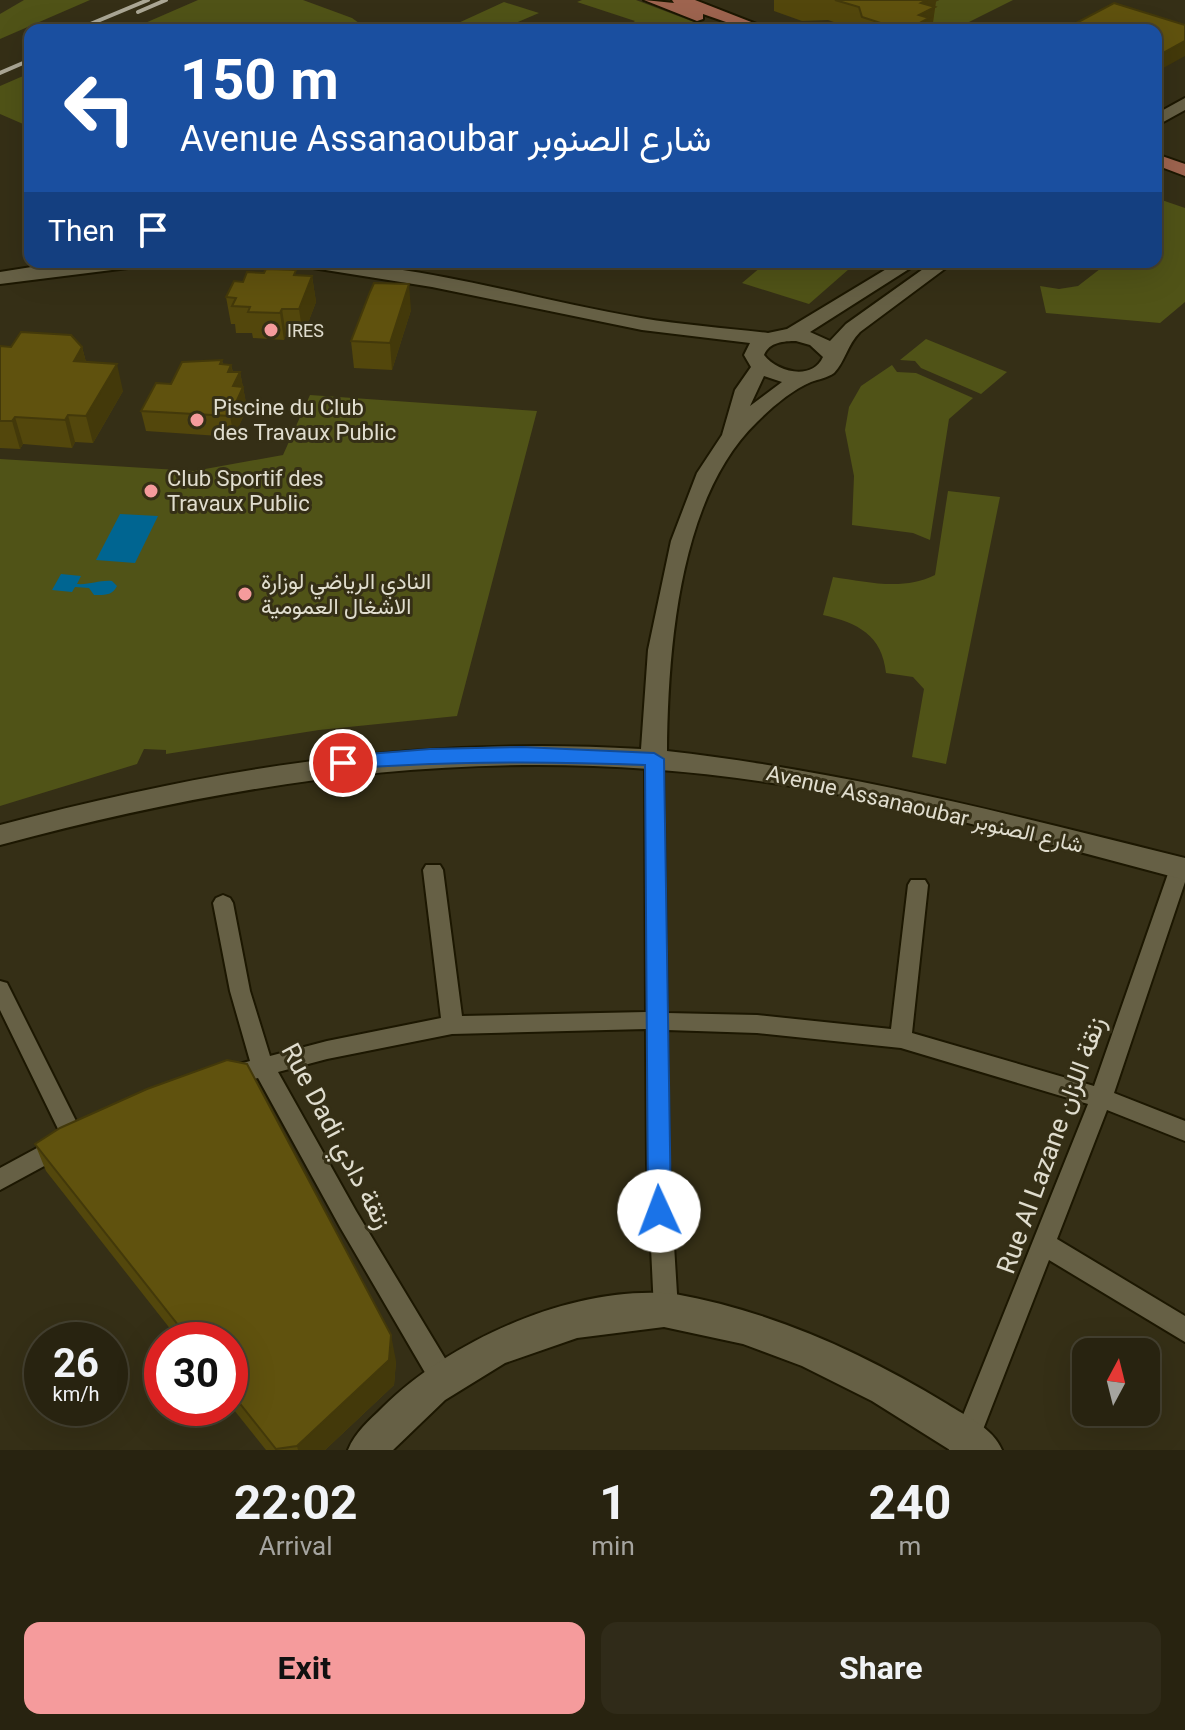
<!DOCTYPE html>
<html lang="en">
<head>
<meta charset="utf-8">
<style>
	:root { --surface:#282310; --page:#302b19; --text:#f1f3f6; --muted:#a5a49f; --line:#444030; --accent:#f59b9c }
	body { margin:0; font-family:Roboto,Vazirmatn,sans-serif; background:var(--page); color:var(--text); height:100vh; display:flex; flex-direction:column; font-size:30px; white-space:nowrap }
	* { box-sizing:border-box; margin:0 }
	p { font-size:26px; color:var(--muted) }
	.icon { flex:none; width:44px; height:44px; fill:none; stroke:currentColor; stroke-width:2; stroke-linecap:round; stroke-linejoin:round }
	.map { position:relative; height:1450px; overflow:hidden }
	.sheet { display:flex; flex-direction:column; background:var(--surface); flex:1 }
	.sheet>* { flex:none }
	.banner { position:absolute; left:24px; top:24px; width:1138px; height:244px; border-radius:16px; box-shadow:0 8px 32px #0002,0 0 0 2px var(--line); background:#1a4fa0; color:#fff; overflow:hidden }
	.needle { width:52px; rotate:7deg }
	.fabs { position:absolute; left:1072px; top:1338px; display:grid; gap:16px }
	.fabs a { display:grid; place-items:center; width:88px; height:88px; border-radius:16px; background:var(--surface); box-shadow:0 8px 32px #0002,0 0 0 2px var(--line); font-size:40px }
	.speed { position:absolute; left:24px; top:1322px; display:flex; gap:16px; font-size:40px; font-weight:700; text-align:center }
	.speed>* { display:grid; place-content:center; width:104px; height:104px; border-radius:50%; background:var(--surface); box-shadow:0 8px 32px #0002,0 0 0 2px var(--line); line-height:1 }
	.speed small { font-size:20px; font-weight:400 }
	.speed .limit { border:12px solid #d22; background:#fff; color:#111 }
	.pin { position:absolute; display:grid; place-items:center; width:68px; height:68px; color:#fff; margin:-34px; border:4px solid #fff; border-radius:50%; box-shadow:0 2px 8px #0007 }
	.me { position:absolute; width:88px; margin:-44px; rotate:358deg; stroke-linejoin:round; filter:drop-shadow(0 0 6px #0008) }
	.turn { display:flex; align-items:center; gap:28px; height:168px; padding:0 24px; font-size:36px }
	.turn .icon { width:104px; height:104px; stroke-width:2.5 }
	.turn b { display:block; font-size:56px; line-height:68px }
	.then { display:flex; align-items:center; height:76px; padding:0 24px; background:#0003; gap:16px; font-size:30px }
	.eta { display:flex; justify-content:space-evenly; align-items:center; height:136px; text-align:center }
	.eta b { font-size:48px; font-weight:700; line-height:56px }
	.button { display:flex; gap:16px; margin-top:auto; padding:16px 24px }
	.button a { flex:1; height:92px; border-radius:16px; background:var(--accent); color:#111; font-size:32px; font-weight:700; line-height:92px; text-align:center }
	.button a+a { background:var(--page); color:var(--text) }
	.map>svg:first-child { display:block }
	.green { fill:#505317 }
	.water { fill:#006591 }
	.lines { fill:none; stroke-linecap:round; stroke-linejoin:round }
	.street-casing { stroke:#1c1701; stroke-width:4 }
	.secondary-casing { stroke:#1c1701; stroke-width:4 }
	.primary-casing { stroke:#1c1701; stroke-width:4 }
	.street { fill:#666045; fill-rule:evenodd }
	.secondary { fill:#666045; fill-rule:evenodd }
	.primary { fill:#9e644f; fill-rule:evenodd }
	.rail { stroke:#aba795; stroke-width:4 }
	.wall { fill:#53470c }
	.shaded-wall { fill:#43390a }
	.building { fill:#60520e; stroke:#43390a; stroke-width:2 }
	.route { fill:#1a73e8; stroke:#114b97; stroke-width:2 }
	.poi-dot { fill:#f59b9c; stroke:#352f16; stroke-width:3 }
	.labels { text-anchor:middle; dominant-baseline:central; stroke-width:6; stroke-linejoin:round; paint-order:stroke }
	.far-poi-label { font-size:18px; fill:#e0ddce; stroke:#352f16; text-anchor:start }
	.poi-label { font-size:22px; fill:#e0ddce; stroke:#352f16; text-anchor:start }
	.street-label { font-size:22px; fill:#e0ddce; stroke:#352f16 }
	.near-street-label { font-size:26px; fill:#e0ddce; stroke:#352f16 }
</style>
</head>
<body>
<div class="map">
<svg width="1185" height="1450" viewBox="0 0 1185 1450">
	<rect width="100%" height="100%" fill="#352f16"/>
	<!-- green -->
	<g class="green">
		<path d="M24,0h66l-90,39v-25z"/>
		<path d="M198,0h105l49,18 7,5 -4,6 3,1h-229z"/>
		<path d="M582,0h54l79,30h-94l14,-9 -58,-19z"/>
		<path d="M939,0h74l-60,30h-23l-12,-19z"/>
		<path d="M504,2l35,11 -40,17h-56z"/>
		<path d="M30,73v54l-30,-13v-28z"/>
		<path d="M1156,198l29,10v94l-25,21 -114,-10 -6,-27 19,3 19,-3 31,-24h47z"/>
		<path d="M767,262h90l-48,42 -67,-21z"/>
		<path d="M926,339l81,33 -26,22 -60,-26 -6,-7 -15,-1z"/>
		<path d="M892,365l5,7 19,1 57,25 -24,21 -19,121 -17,-7 -61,-8 2,-49 -9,-46 4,-23 12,-21z"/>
		<path d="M310,395l227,16 -80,305 -138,14 -153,24v-4l-22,-1 -7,15 -137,42v-347l194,12 89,-16z"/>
		<path d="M948,491l52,6 -54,267 -34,-7 12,-68 -11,-12 -27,-4c-4,-38 -28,-50 -63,-58l10,-38c34,5 71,14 102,-2z"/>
	</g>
	<!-- water -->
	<g class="water">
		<path d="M120,514l38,2 -23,47 -39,-3z"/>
		<path d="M61,574l20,2 -4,8c13,1 22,-4 35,-3l5,5c-5,10 -13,9 -23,9l-5,-7 -14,-1 -3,5 -20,-2z"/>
	</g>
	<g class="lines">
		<defs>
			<g id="street">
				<path d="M654,752l9,7 4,254 90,2 134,14 17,-144 3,-5h14l3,5 -16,148 182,53 76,-218 3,-5 12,-1v20l-71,211 71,28v20l-78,-31 -50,129 128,77v26l-136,-82 -74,190h-26l139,-346 -187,-56 -144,-15 -90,-3 2,134 9,146 -3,8 -9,4 -9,-4 -3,-8 -7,-146 -1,-135 -194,5 -125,25 -49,13 78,139 96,159 4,9 -4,9 -9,3 -9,-3 -94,-161 -82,-149 -32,8 -8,-2 -3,-7 3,-7 32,-9 -20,-70 -17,-88 3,-5 7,-3 7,3 3,5 17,88 20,65 57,-15 114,-23 -18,-148 3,-5h14l3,5 19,146 184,-4 -1,-253z"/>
				<path d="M0,981l7,2 78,156 -3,7 -10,2 -2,4 -70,38v-22l61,-33 -61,-125z"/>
			</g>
			<g id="secondary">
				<path d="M1185,98v12l-29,16v-12z"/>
				<path d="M63,262h74l-9,6 -128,16v-12z"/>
				<path d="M304,262c114,0 225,37 337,56 42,7 85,10 127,15l19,-4 111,-67h22l-110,70 20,9 16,-17 87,-62h21l-94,70c-13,13 -15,30 -26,41 -7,5 -15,6 -23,9 -19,8 -39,25 -54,40 -78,75 -89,226 -90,329 177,20 346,64 518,107v22c-138,-36 -277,-77 -419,-98 -266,-40 -508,-6 -766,63v-20c219,-58 414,-89 641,-76l7,-99 23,-109 26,-68 25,-38 13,-45 16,-23 -7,-12 6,-12 -108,-13 -210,-43 -119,-19zM796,341l14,4 13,12c-11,24 -46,15 -59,-2 5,-13 20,-14 32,-14zM764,376l18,6 -32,24z"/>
				<path d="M675,1294c96,17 189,59 272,110 20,13 46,24 55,46h-52l-78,-49 -70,-35 -59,-22 -79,-17 -87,11 -72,25 -60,37 -52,50h-45c7,-18 21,-29 35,-43 69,-68 192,-123 292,-113z"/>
			</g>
			<g id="primary">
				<path d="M644,0l30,3 -2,-3h23l77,30h-23l-46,-16v5l-6,2z"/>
				<path d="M1156,154l29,10v12l-29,-11z"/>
			</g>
		</defs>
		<!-- street casing -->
		<use href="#street" class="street-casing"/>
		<!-- secondary casing -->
		<use href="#secondary" class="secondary-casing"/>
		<!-- primary casing -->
		<use href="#primary" class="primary-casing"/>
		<!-- street -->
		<use href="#street" class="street"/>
		<!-- secondary -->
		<use href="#secondary" class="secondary"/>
		<!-- primary -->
		<use href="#primary" class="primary"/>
		<!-- rail -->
		<g class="rail">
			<path d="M138,12l28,-12"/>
			<path d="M76,30l72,-30"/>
			<path d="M0,73l30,-13"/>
		</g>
	</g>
	<!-- wall -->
	<g class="wall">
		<path d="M774,0h165l-3,1 -4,28 -2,1h-73l-29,-10 -26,1 -28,-10z"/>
		<path d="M297,276h15l4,26 -13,34 -17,-1 -2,5 -31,-2 -1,-5h-16l-1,-9h-4l-5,-27 17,-15z"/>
		<path d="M411,310l-19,60 -38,-2 -3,-27z"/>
		<path d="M0,346l82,1 4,15 37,29 -30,52 -18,-1 -3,6 -49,-4 -3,5 -20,-1z"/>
		<path d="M222,360l1,5h8l2,7h7l7,36 -13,29 -88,-6 -5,-20 30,-27z"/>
		<path d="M35,1144l361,217 -2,24 -69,65h-59l-36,-45v-65h-51l-133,-169z"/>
	</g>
	<!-- shaded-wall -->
	<g class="shaded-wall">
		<path d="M919,0h20l-3,1 -4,28 -25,1z"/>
		<path d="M1185,41v15l-29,16v-15z"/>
		<path d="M312,276l4,26 -13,34 -4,-27z"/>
		<path d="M409,284l2,26 -19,60 -2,-27z"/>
		<path d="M282,309l4,26 -2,5 -4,-27z"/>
		<path d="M82,347l7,27 -15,-13z"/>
		<path d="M117,364l6,27 -30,52 -7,-27z"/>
		<path d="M231,365l4,18 5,-11 7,36 -13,29 -4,-21 -2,-44z"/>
		<path d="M68,415l7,27 -3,6 -7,-28z"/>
		<path d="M15,417l8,27 -3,5 -8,-28z"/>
		<path d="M391,1335l5,26 -2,24 -69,65h-27l-1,-4z"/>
	</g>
	<!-- building -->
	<g class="building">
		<path d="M835,0h92l-6,3 14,4 -16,8 10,3 -22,12h-5l-40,-13 -3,-10z"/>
		<path d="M1114,3l71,22v16l-29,16v-27h-93z"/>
		<path d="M266,269l30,1 -2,5 18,1 -13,33h-17l-2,4 -32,-1 2,-5 -18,-1 4,-8 -10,-1 8,-16 9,1 4,-10 17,1z"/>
		<path d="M374,283l35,1 -19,59 -39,-2 19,-49z"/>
		<path d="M21,332l50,3 11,12 -8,14 43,3 -31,52 -18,-1 -3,5 -50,-3 -3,4h-12v-75l11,1z"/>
		<path d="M222,360l-2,4 11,1 -3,7h12l-7,14 10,1 -13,29 -89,-5 15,-28 15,1 11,-22z"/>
		<path d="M227,1060l20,4 144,271 -2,25 -92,86 -21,3 -46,-58v-51h-40l-155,-196 25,-16 87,-39z"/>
	</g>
	<!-- route -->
	<path class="route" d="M522,747l132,6 10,6 7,452 -3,7 -9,3 -8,-3 -3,-7 -3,-446c-101,-4 -200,-4 -302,4l-9,-6 9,-7 87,-7z"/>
	<!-- markers -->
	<g class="poi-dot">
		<circle cx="271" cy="330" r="8"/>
		<circle cx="197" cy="420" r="8"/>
		<circle cx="151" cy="491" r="8"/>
		<circle cx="245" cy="594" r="8"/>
	</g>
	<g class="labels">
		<!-- far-poi labels -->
		<g class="far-poi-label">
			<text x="287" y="330">IRES</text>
		</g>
		<!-- poi labels -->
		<g class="poi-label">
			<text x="213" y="407">Piscine du Club<tspan x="213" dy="25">des Travaux Public</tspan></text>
			<text x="167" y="478">Club Sportif des<tspan x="167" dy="25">Travaux Public</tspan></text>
			<text x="261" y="581">النادي الرياضي لوزارة<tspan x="261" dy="25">الاشغال العمومية</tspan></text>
		</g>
		<!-- street labels -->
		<g class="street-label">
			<text transform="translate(925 809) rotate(13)">Avenue Assanaoubar شارع الصنوبر</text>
		</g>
		<!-- near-street labels -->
		<g class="near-street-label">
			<text transform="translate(337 1136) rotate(62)">Rue Dadi زنقة دادي</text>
			<text transform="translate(1051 1145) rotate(-70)">Rue Al Lazane زنقة اللزان</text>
		</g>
	</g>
</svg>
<div class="fabs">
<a><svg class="needle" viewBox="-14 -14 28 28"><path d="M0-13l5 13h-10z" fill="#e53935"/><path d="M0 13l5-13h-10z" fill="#a5a49f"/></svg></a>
</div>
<div class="speed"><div>26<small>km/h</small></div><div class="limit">30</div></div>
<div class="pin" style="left:343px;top:763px;background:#d93025"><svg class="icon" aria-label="arrive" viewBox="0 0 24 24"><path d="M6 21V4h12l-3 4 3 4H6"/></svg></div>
<svg class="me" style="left:659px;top:1211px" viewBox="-20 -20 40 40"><circle r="19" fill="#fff"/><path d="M0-13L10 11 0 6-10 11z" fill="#1a73e8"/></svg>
<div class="banner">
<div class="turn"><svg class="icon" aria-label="left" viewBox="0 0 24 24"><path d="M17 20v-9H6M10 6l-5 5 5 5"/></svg><div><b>150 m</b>Avenue Assanaoubar شارع الصنوبر</div></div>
<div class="then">Then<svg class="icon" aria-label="arrive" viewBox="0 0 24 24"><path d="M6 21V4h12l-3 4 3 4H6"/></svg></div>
</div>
</div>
<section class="sheet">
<div class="eta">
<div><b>22:02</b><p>Arrival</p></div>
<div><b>1</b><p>min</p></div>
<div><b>240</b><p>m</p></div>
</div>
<div class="button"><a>Exit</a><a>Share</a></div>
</section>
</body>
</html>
